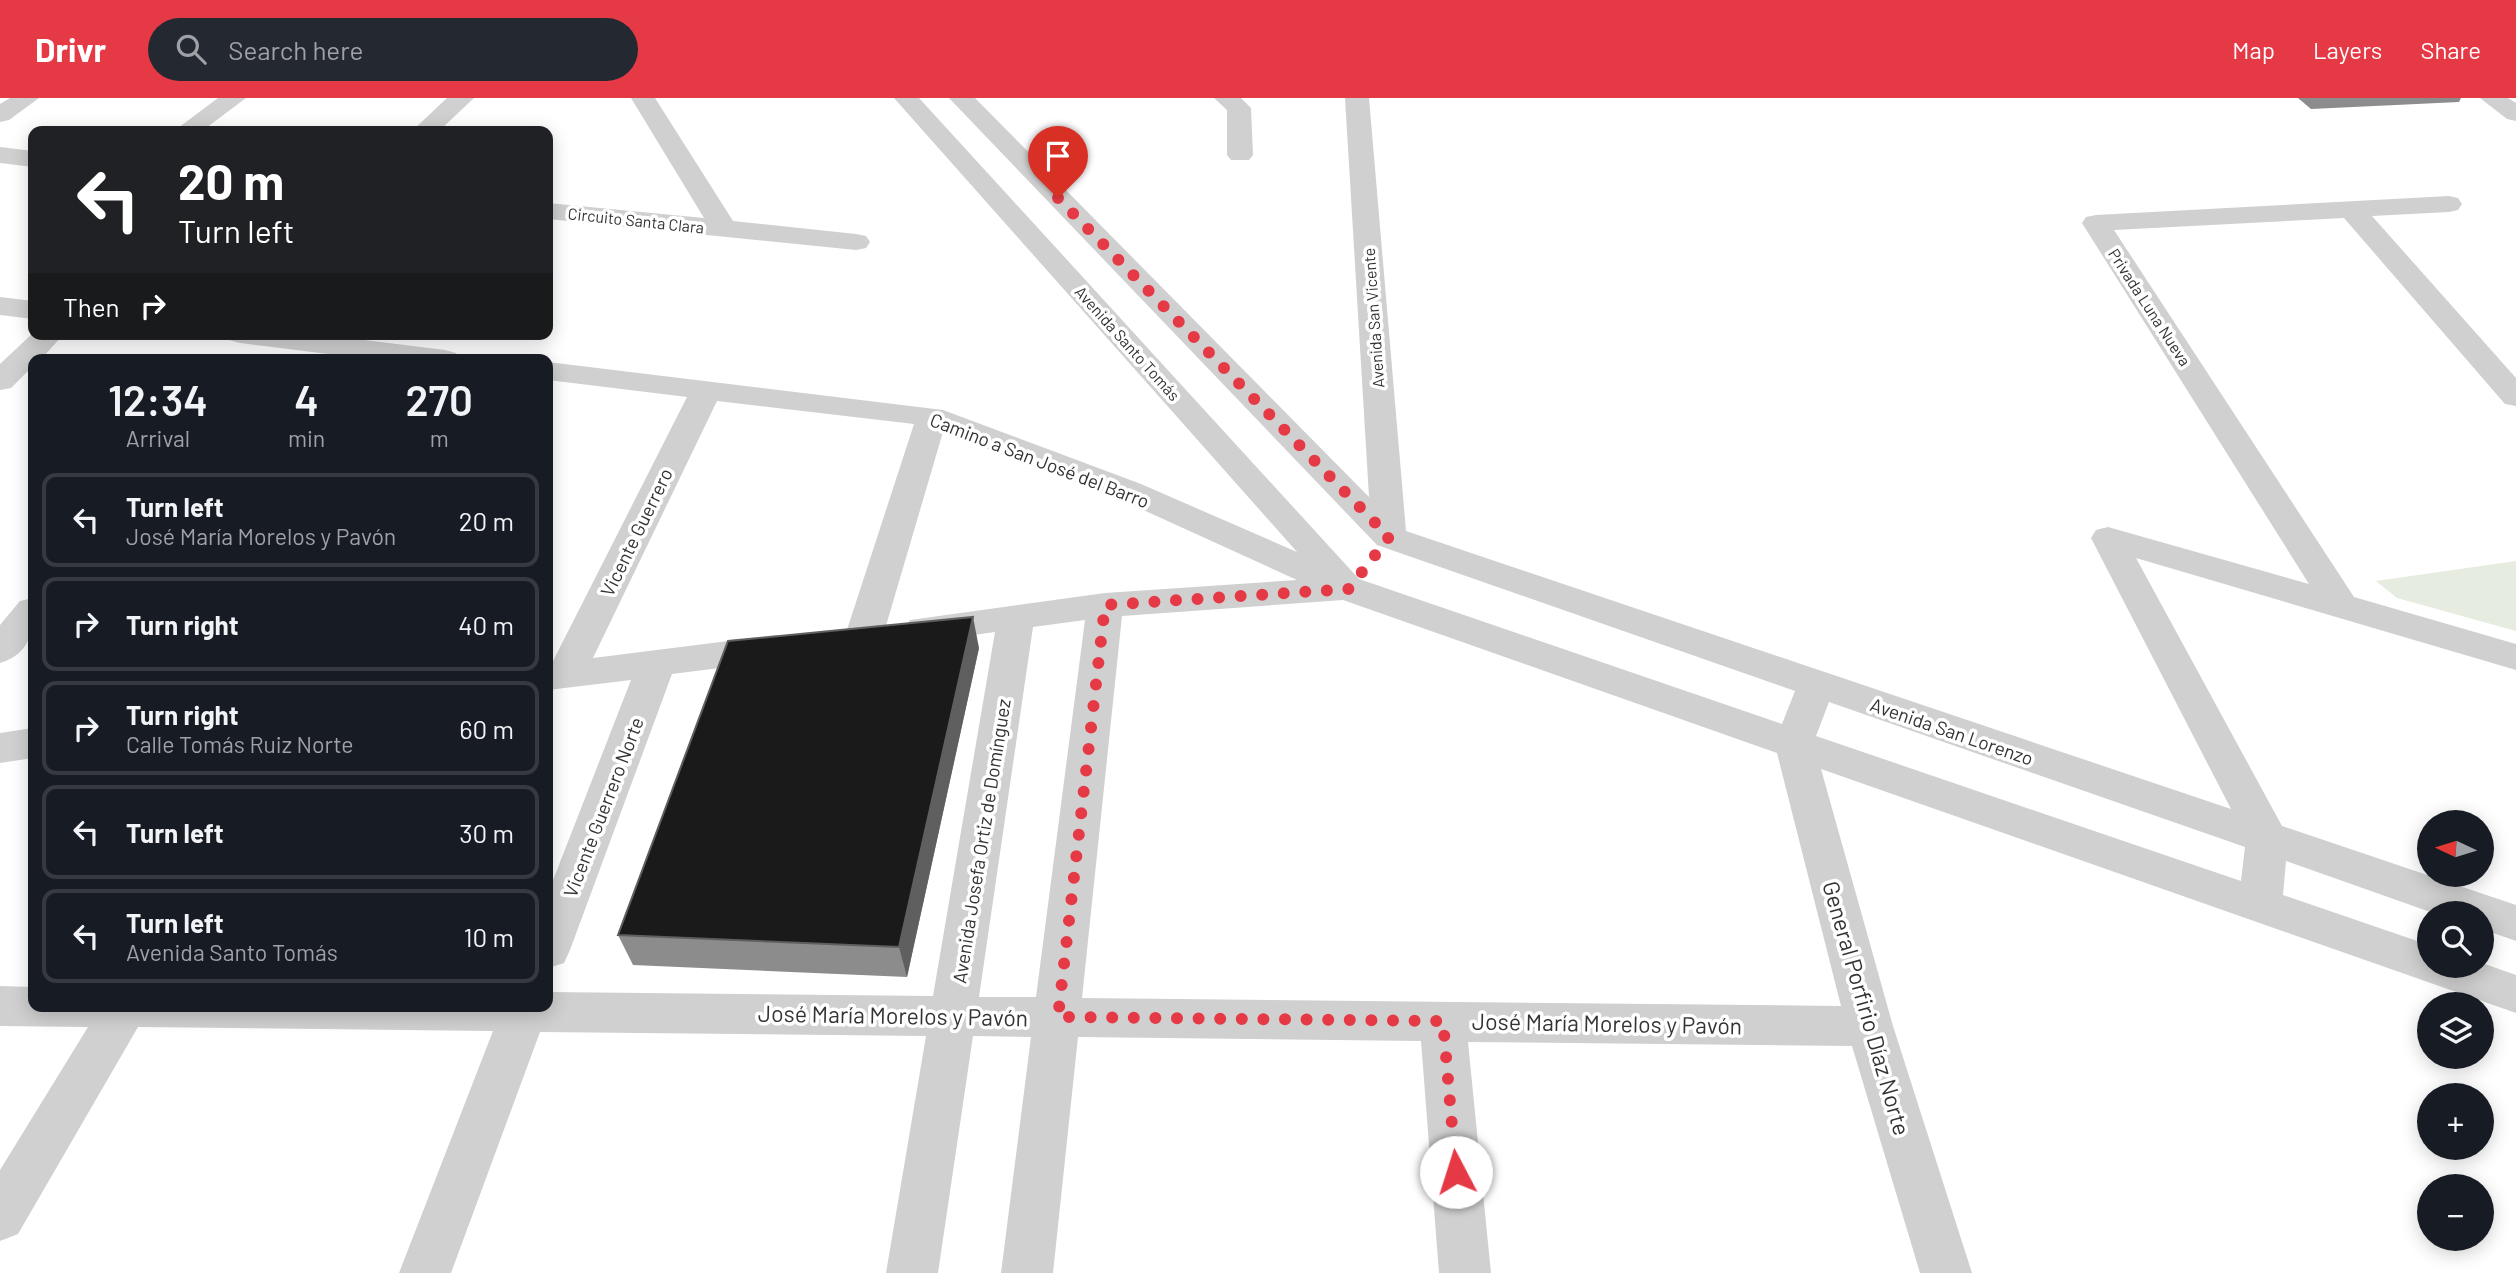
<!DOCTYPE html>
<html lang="en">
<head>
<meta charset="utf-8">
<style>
	:root { --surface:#171b24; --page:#242831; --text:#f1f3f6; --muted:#9ea1a6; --line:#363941; --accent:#e63946 }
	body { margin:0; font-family:Barlow,sans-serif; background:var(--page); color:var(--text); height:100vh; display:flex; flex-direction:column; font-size:26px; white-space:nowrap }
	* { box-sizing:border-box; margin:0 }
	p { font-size:23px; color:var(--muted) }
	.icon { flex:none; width:38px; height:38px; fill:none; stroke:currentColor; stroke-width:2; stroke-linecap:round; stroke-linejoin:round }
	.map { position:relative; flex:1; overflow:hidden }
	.side { position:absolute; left:28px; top:256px; width:525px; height:658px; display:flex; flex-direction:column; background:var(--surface); border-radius:14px; box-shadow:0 4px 18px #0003 }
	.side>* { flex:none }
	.top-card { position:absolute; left:28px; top:28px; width:525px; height:214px; border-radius:14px; box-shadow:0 4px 18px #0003; background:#202124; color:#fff; overflow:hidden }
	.needle { width:46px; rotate:274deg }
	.fabs { position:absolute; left:2417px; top:712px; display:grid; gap:14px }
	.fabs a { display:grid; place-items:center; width:77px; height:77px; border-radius:50%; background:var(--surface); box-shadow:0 4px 18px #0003; font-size:35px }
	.pin { position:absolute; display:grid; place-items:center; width:60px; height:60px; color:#fff; margin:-72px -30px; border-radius:50% 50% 50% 0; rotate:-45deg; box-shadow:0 0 7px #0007 }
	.pin .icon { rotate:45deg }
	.me { position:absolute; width:77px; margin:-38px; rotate:355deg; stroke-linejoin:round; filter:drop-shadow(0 0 5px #0008) }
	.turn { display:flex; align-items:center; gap:24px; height:147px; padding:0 35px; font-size:32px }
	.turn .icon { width:91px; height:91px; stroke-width:2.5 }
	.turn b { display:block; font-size:49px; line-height:60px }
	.then { display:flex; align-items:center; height:66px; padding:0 35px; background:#0003; gap:14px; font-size:26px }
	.eta { display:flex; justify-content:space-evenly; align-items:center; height:119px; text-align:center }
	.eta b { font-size:42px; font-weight:600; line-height:49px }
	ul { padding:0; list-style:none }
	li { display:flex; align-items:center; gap:21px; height:94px; margin:0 14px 10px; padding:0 21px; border:4px solid var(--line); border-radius:14px }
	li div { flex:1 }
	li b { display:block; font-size:26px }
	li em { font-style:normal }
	header { display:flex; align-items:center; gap:42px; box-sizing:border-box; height:98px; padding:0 35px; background:var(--accent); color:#fff }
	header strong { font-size:33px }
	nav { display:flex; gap:38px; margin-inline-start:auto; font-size:24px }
	.search { width:490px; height:63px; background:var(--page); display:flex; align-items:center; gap:18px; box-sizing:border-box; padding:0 24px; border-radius:38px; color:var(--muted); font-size:26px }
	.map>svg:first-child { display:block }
	.green { fill:#e6ecdf }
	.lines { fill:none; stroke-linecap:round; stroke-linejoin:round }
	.minor { fill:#d0d0d0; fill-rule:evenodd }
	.wall { fill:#8c8c8c }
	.shaded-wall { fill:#5f5f5f }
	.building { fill:#1a1a1a; stroke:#5f5f5f; stroke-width:2 }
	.route { stroke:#e63946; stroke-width:12; stroke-dasharray:0 21.6 }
	.labels { text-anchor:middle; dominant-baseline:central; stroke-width:7; stroke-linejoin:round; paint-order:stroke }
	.far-street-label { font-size:16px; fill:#333; stroke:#fff }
	.street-label { font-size:19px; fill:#333; stroke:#fff }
	.near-street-label { font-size:23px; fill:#333; stroke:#fff }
</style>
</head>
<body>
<header>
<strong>Drivr</strong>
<div class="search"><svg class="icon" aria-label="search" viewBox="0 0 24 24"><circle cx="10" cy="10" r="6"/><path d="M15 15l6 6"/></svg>Search here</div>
<nav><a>Map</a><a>Layers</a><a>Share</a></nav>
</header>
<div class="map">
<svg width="2516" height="1175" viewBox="0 0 2516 1175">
	<rect width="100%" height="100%" fill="#fff"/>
	<!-- green -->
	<path class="green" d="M2516,463v70l-119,-33 -21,-17z"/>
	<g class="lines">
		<!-- minor -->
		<g class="minor">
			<path d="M10,0h29l-30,22 -9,2v-18z"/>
			<path d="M218,0h28l-44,33h-28z"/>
			<path d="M447,0h27l-35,33h-27z"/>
			<path d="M631,0h24l78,123 123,13 10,2 4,6 -4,6 -10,2 -308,-31v-16l156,15z"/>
			<path d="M894,0h25l440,481 423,145 13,-33 -418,-146 -428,-447h26l394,399 -24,-399h24l37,433 825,278 -140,-271 5,-8 12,-3 201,57 -227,-361 4,-6 10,-2 353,-19 9,2 4,6 -4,6 -9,2 -77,4 144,162v28l-11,-2 -161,-186 -230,12 240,367 162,47v26l-380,-112 146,268 234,79v36l-34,-12v-15h-46l-150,-53 -3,34 146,50v21h53v-3l34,12v38l-695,-244 72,257 79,247h-52l-68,-227 -384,-4 23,231h-52l-18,-232 -343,-4 -25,236h-52l30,-236 -58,-1 -35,237h-52l40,-237 -386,-4 -89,241h-52l94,-242 -355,-4 -120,207 -18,7v-71l88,-143 -88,-1v-40l33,1v19h515v-14l385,4 62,-364 -72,10 -13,-4 -6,-9 6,-9 195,-27 192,-13 -180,-82 -174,-66 -60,204 -6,9 -13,4 -13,-4 -6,-9 69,-212 -197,-23 -124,257 183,-23 13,4 6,9 -6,9 -13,4 -104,13 -102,276 -6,13 -16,5v-75l83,-213 -83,10v-26l4,-1 135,-266 -139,-17v-18l395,48 198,74 156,68zM1343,502l434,153 64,253 -759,-8 40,-382zM1085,522l-49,377h-57l54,-370zM1829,604l416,145 -4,34 -425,-145z"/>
			<path d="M1214,0h27l10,10 2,47 -4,5h-18l-4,-5v-45z"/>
			<path d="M2480,0h28l8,5v18l-9,-2z"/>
			<path d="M0,49l33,4v16l-33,-4z"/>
			<path d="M0,199l33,4v18l-33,-4z"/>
			<path d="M33,235l31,1 -23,25h-8v7l-22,22 -11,2v-26z"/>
			<path d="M225,236h91l129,16 11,3 4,6h-92l-128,-16 -11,-3z"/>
			<path d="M33,500c1,29 0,55 -33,65v-38l20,-24z"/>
			<path d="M33,630v30l-33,5v-30z"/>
		</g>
	</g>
	<!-- wall -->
	<g class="wall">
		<path d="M2298,0h163l-2,4 -148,7z"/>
		<path d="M979,550l-72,329 -274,-12 -15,-30z"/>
	</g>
	<!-- shaded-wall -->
	<path class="shaded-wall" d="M973,519l6,31 -72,329 -8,-30z"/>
	<!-- building -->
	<path class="building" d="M973,519l-74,330 -281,-12 110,-294z"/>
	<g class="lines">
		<!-- route -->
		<path class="route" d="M1058,100l331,339 -40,52 -244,16 -47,412 385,4 13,151"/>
	</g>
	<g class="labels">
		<!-- far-street labels -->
		<g class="far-street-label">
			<text transform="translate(636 122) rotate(6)">Circuito Santa Clara</text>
			<text transform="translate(2150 209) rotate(57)">Privada Luna Nueva</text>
			<text transform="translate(1373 220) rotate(-94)">Avenida San Vicente</text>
			<text transform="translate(1128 245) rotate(48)">Avenida Santo Tomás</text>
		</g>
		<!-- street labels -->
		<g class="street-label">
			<text transform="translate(1040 362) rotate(21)">Camino a San José del Barro</text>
			<text transform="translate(636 434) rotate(-64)">Vicente Guerrero</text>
			<text transform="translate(1952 633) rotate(19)">Avenida San Lorenzo</text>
			<text transform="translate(603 709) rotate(-69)">Vicente Guerrero Norte</text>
			<text transform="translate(981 743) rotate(-81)">Avenida Josefa Ortiz de Domínguez</text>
		</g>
		<!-- near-street labels -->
		<g class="near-street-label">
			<text transform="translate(1867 910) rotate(74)">General Porfirio Díaz Norte</text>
			<text transform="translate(893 917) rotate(1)">José María Morelos y Pavón</text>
			<text transform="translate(1607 925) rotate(1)">José María Morelos y Pavón</text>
		</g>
	</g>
</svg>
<div class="fabs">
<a><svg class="needle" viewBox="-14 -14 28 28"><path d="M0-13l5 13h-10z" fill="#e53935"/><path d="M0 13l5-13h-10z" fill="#9ea1a6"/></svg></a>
<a><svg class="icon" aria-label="search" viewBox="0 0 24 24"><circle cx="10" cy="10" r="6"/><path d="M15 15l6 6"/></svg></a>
<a><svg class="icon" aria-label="layers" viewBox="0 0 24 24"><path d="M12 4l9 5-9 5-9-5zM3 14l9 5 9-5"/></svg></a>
<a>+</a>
<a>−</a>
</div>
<div class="pin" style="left:1058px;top:100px;background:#d93025"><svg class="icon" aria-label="arrive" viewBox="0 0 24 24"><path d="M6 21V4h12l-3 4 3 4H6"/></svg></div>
<svg class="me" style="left:1456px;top:1074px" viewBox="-20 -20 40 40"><circle r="19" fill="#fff"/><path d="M0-13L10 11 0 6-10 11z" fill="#e63946"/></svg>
<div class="top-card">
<div class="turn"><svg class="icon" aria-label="left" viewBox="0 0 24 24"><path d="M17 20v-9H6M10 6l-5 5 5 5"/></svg><div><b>20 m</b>Turn left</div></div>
<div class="then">Then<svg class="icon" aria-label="right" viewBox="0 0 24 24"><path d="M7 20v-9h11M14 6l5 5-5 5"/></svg></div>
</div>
<section class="side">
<div class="eta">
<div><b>12:34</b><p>Arrival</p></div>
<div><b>4</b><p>min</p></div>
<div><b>270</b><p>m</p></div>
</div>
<ul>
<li><svg class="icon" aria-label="left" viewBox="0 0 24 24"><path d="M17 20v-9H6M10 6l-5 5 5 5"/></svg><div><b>Turn left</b><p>José María Morelos y Pavón</p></div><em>20 m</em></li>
<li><svg class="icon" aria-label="right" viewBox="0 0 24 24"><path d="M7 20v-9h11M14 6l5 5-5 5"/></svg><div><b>Turn right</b></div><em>40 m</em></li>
<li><svg class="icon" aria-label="right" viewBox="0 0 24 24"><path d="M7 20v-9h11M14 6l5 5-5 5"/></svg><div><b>Turn right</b><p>Calle Tomás Ruiz Norte</p></div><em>60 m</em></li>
<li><svg class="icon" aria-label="left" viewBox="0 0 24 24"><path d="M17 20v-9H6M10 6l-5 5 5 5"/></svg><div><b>Turn left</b></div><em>30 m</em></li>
<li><svg class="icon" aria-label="left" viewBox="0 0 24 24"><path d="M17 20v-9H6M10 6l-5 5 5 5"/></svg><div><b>Turn left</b><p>Avenida Santo Tomás</p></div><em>10 m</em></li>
</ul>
</section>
</div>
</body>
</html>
